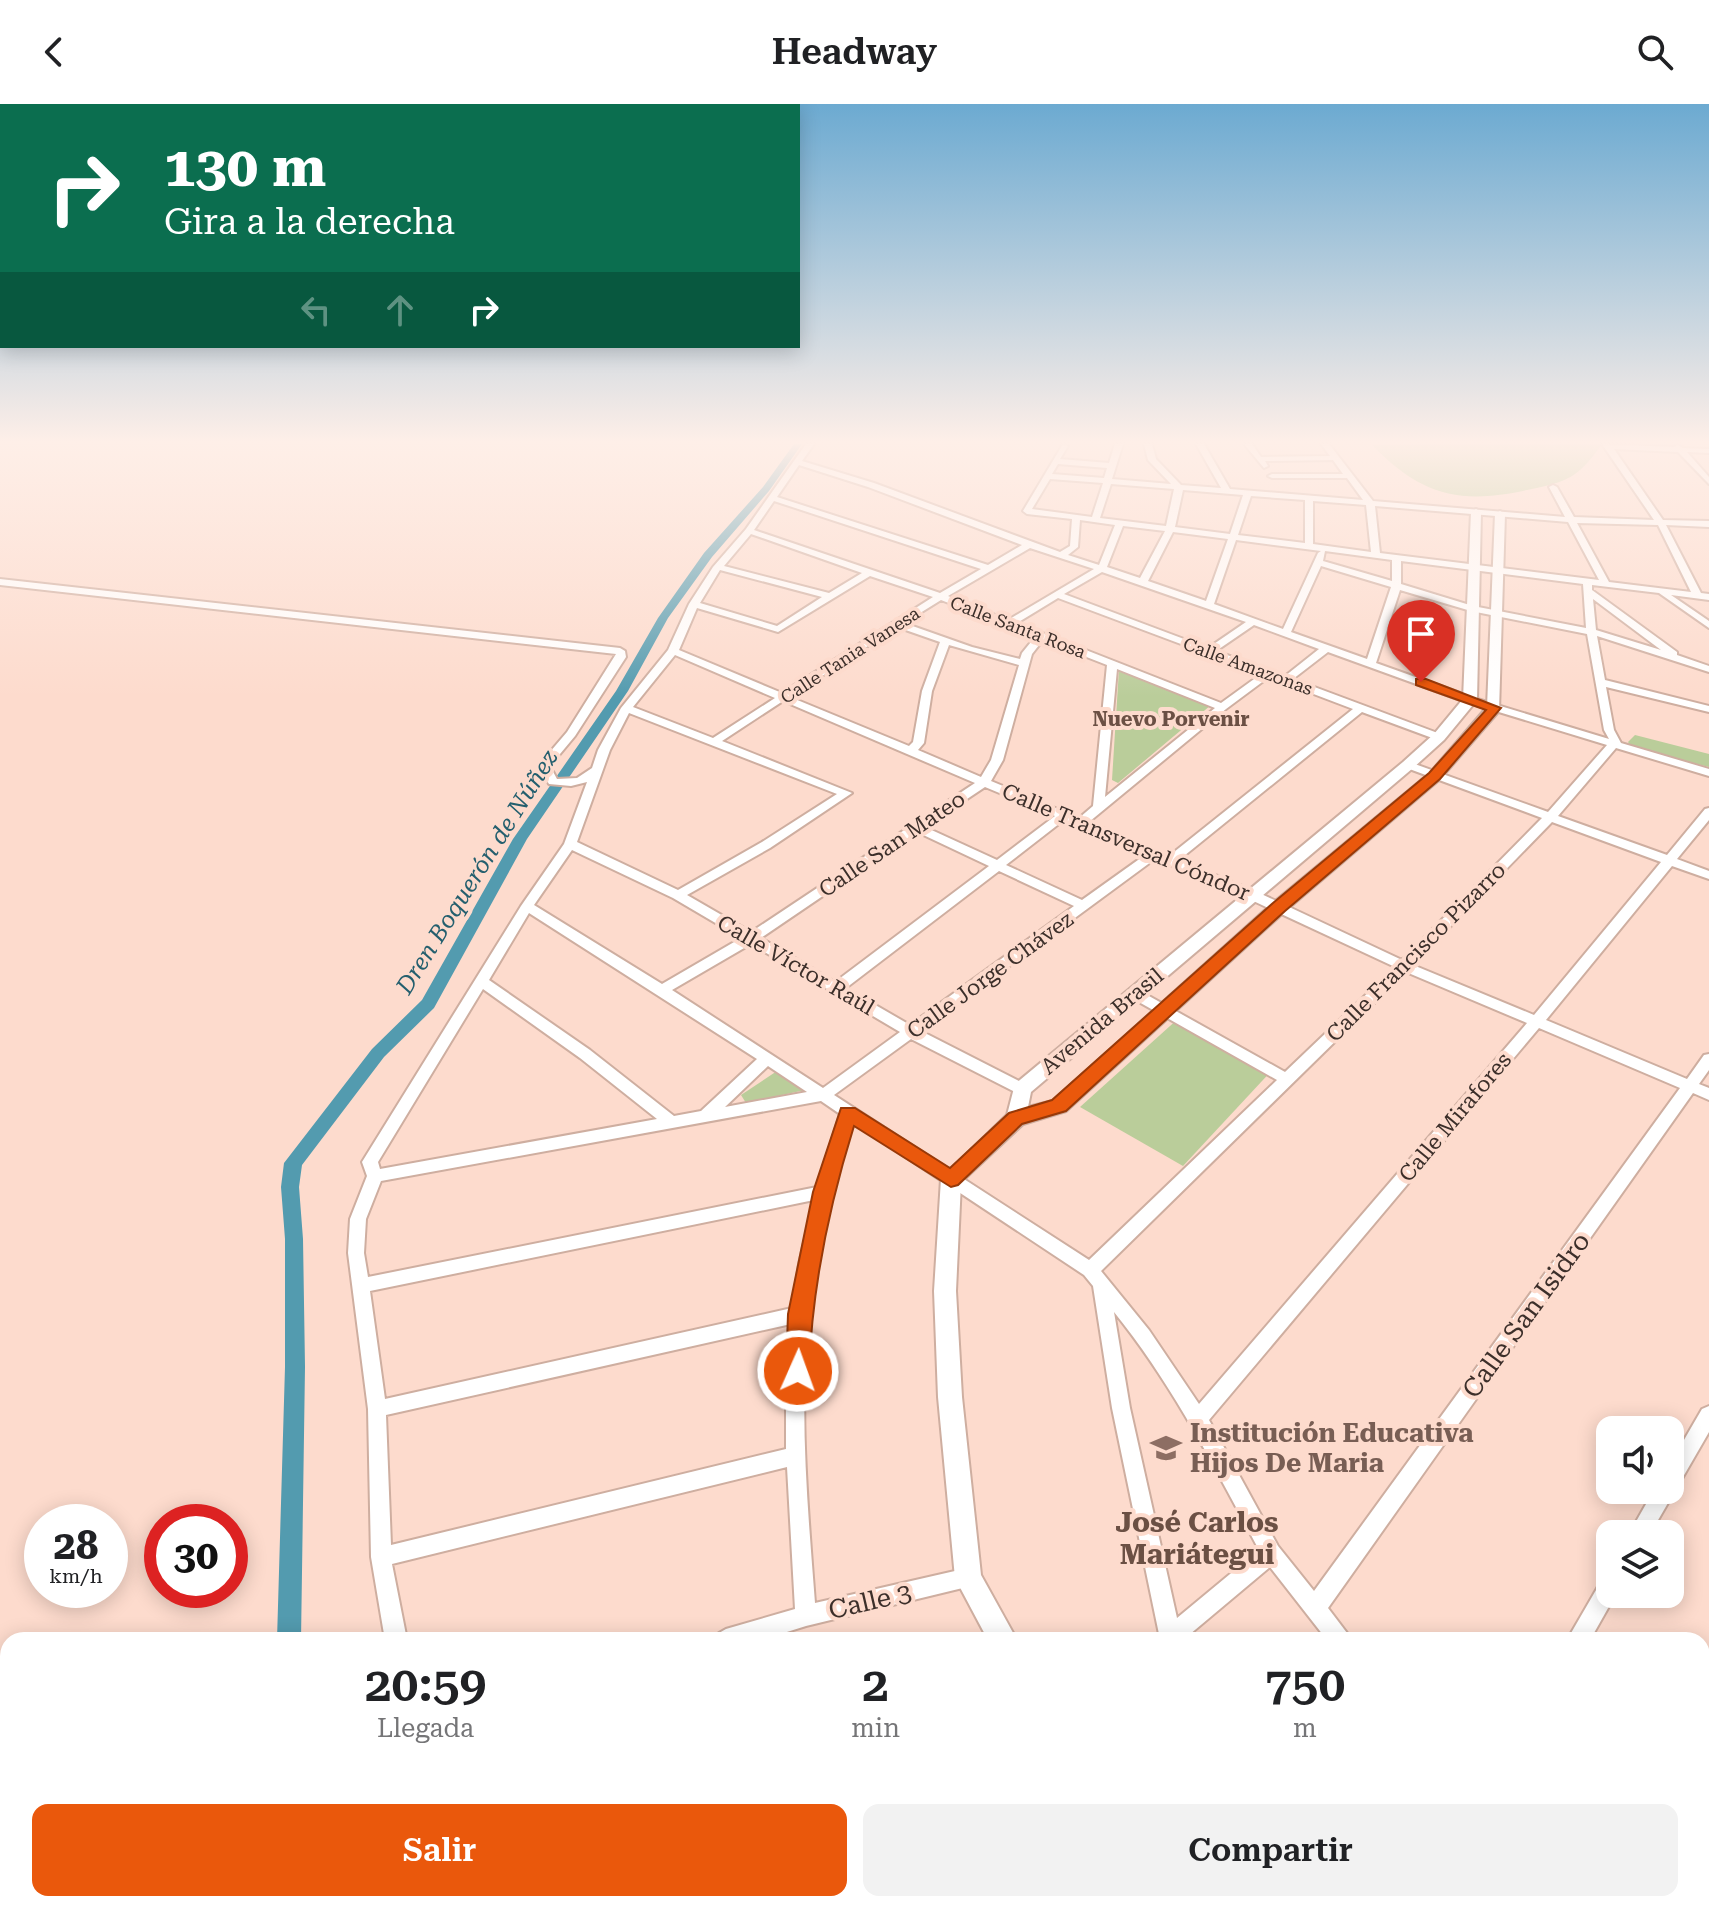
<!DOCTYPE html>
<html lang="es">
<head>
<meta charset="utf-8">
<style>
	:root { --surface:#fff; --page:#f2f2f2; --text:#202124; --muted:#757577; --accent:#ea580c }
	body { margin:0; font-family:"Roboto Serif",serif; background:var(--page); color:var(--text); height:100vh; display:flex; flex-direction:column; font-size:30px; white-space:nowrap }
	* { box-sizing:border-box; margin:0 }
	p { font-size:26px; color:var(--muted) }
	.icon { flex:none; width:44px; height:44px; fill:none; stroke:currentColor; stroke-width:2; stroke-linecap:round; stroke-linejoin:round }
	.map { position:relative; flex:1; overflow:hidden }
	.details { position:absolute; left:0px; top:1528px; width:1710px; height:280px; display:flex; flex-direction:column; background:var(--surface); border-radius:24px 24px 0 0; box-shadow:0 4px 20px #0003 }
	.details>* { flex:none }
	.hud { position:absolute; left:0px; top:0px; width:800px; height:244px; box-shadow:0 4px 20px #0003; background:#0b6e4f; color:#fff; overflow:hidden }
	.tools { position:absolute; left:1596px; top:1312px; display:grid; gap:16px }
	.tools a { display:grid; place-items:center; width:88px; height:88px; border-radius:16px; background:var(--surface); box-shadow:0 4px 20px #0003; font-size:40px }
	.speed { position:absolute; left:24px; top:1400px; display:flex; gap:16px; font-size:40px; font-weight:700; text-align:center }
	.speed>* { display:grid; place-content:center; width:104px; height:104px; border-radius:50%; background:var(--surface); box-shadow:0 4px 20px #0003; line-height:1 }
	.speed small { font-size:20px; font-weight:400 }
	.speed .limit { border:12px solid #d22; background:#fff; color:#111 }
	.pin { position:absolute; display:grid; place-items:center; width:68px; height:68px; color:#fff; margin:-82px -34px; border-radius:50% 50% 50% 0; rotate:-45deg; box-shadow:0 0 8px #0007 }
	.pin .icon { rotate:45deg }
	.me { position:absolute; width:88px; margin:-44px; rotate:2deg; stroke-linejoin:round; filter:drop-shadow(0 0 6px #0008) }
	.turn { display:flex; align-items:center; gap:28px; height:168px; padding:0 32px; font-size:36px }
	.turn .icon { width:104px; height:104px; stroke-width:2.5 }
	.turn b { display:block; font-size:56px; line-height:68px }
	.lanes { display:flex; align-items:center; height:76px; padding:0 32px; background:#0003; justify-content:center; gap:40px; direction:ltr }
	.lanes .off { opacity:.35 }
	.eta { display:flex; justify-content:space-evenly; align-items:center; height:136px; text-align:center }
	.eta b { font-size:48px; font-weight:600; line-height:56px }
	.cta { display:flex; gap:16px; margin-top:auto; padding:16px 32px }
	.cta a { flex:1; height:92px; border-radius:16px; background:var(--accent); color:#fff; font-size:32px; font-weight:600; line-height:92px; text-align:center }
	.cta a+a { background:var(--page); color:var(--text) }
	header { display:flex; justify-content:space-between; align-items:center; height:104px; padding:0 32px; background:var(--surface); font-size:36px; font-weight:600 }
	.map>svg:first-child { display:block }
	.green { fill:#bacd9a }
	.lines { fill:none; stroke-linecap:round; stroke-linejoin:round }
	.canal { fill:#539baf; fill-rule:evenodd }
	.minor-casing { stroke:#ceaea0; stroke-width:4 }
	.tertiary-casing { stroke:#ceaea0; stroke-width:4 }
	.minor { fill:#fff; fill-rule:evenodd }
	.tertiary { fill:#fff; fill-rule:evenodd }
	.route { fill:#ea580c; stroke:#983908; stroke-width:2 }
	.labels { text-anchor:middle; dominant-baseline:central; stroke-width:8; stroke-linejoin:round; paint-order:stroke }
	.far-street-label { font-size:18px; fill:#3c2f2a; stroke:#fddbcd }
	.far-neighbourhood-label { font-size:20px; font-weight:bold; fill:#6b5044; stroke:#fddbcd }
	.street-label { font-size:22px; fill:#3c2f2a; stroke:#fddbcd }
	.water-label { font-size:24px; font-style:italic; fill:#245f6e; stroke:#fddbcd }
	.near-street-label { font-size:26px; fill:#3c2f2a; stroke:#fddbcd }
	.near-education-label { font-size:26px; font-weight:bold; fill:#785e54; stroke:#fddbcd; text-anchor:start }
	.near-neighbourhood-label { font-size:28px; font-weight:bold; fill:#6b5044; stroke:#fddbcd }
</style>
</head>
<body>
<header><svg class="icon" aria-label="back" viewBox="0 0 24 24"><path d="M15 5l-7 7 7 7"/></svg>Headway<svg class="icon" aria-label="search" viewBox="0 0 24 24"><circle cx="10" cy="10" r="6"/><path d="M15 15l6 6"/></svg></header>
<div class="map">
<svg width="1709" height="1808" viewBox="0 0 1709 1808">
	<rect width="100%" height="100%" fill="#fddbcd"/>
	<!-- green -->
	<g class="green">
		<path d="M1602,340c-25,35 -33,37 -75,46 -68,15 -106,5 -155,-45z"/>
		<path d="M1119,565l92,36 -93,78 -6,-3z"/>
		<path d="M1635,631l74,19v13l-77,-19 -4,-6z"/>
		<path d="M1180,913l95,50 -92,99 -103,-59z"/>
		<path d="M777,967l28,19 -59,13 -5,-8z"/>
		<path d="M524,1800h597l3,8h-600z"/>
	</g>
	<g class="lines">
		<!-- canal -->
		<g class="canal">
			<path d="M794,340h8l-33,47 -57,66 -44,61 -40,73 -101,148 -93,169 -50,49 -82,108 -3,22 4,52 2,128 -4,273h-24l8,-273v-128l-4,-52 3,-24 88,-114 50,-49 91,-161 103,-148 42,-73 46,-65 59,-66z"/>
			<path d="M319,1800h28l2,8h-28z"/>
		</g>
		<defs>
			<g id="minor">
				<path d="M806,340h8l-12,17 72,22 186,69 10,-6 2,-27 -45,-5 -4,-3 40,-67 5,2 -8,13 49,4 6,-19h8l-11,35 59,5 -23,-24 -4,-16h8l4,15 25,26 40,3 -25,-44h8l26,45 133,11 -16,-22h-75l-4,-2 4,-2h71l-10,-14 -68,1 3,5 -4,2 -20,-24h8l9,13 69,-1 -9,-12h8l44,57 192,16 -16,-30 4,-2 4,2 17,30 80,3 -52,-76 72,3 4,-2 5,3 26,1v4l-22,-1 22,25v7l-31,-32 -64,-3 49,71 46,1v6l-43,-2 35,68 8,1v6l-38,-5 38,26v7l-50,-35 -67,-8v5l85,62v3l32,11v6l-112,-36 8,44 104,26v6l-103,-25 8,43 7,13 88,26v7l-93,-28 -58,68 109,39 38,-46 4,-1v12l-32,39 32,12v8l-37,-13 -126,154 141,59 17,-24 5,-1v16l-10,14 10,4v12l-16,-7 -365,515 19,25 4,7h-24l-57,-73 -87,73h-27l3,-6 -47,-226 -19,-122 -9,-11 -231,-153c-17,55 -33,109 -41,166 -15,104 -5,211 3,315l153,-35 7,3 3,7 -3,7 -169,41 -45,14h-46l4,-7 7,-4 69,-20 -8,-142 -395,97 15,76h-22l-14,-83 -3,-148 -20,-156 2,-34 17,-43 -5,-14 159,-256 43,-62 23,-62 -16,4 -22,-2 -11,-18 29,-34 49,-78 -616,-69v-6l620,69 5,3 1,6 -51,79 -25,30 7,13 20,-1 15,-10 6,-18 23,-42 47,-58 21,-46 24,-37 33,-38zM1058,360l49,4 -3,10 -52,-4zM799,361l69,22 154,58 -34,20 -211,-68zM1050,375l53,4 -11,34 -60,-8zM1111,380l63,5 -8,37 -66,-8zM1183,386l60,5 -13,39 -55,-7zM1251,392l54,4v43l-67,-8zM774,397l207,68 -41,24 -186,-63zM1313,397l53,4 5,47 -58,-8zM1375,402l193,16 31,58 -219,-27zM1080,416l35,5 -16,40 -31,-10 10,-8zM1577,419l81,2 33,67 -82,-10zM1123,422l42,5 -25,47 -33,-11zM1173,428l55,7 -22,62 -58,-20zM751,430l111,39 -33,20 -105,-27zM1236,436l85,11 -3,2 -35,76 -69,-25zM1030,444l64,21 -86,51 -60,-24zM1325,447l67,9v21l-69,-20zM1401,457l182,23 3,44 -113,-22 -72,-22zM1321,462l70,21 -24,72 -76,-27zM720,466l102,27 -45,29 -77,-23zM1102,468l144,50 -38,26 -144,-54zM870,472l63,21 -151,96 -103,-43 18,-42 81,24zM1400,486l71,21 116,23 17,96 5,9 -135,-41 -98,-35zM1058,494l203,76 -40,29 -204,-80zM1593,495l68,51 -65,-20zM941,496l94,37 -13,16 -2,6 -48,-12 -68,-24zM1254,521l65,24 -34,27 -69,-25zM897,523l43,15 -18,49 -9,51 -4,4 -119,-49zM1043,536l64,25 -14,141 -14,12 -88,-37 12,-21 29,-106zM949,541l70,20 -28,95 -10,17 -63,-27 6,-7 8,-52zM1328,548l138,50 141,43 -59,67 -136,-49h-8v4l138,51 -140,142 -145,-68 -78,-32 183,-148 73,27h8v-4l-150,-56zM675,551l100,43 -62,40 -80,-31zM1117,565l98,39 -110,89zM1269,573l84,32 -184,147 -80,-34 137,-113zM783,597l192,82 -224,149 -64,-37 83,-47 82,-55 -130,-52zM629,609l208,81 -75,48 -84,48 -101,-48 33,-92zM985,683l70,29 -58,44 -72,-33zM1064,716l81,35 -63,45 -76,-35zM1552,718l109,40 -127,153 -121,-50zM917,728l72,34 -154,116 -74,-44zM572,746l101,48 68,40 -79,46 -128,-79zM1155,755l92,39 148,69 -110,105 -145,-81h-10l-2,3 2,3 147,83 -188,180 -255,-165 77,-56 106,54h10l2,-4 -2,-4 -106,-54zM999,767l75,35 -164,119 -64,-37zM529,809l228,146 -56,52 -27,5 -84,-66 -101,-70zM751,840l149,88 -77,56 -151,-98zM1406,868l121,51 -328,381 -50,-74 -48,-59zM483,885l97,69 77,61 -277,50 -2,-7zM1539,924l141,60 -366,503 -36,-45 -69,-126zM768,962l39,26 -82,15zM821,997l19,13 -23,73 -449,90 -4,-24 2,-34 15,-38zM814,1096l-15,64 -7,44 -407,91 -15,-108zM1114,1208c59,73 101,156 145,238l-82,68 -47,-210zM791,1220l-5,67v58l-395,96 -5,-130z"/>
				<path d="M1709,1302v26l-59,102h-21l25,-44h16v-26l32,-55z"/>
				<path d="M1610,1471v19h6l-26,46h-23l36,-62z"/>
				<path d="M420,1800h24l-2,8h-20z"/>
				<path d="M1269,1800h39l3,8h-45z"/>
				<path d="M1610,1800h31l3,8h-31z"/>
			</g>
			<g id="tertiary">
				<path d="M1476,405l5,3 -4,188 -33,40 -31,28 -382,324 -3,15 25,-6 220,-198 157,-130 57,-66 8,-193 5,-3 5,3 -6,197 -59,68 -155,132 -219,200 -43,13 -62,58 -5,109 6,106 19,178 36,65h-29l-33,-62 -17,-181 -4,-106 7,-112 66,-64 8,-31 388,-322 31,-28 29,-35 8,-187z"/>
				<path d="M1136,1800h32l4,8h-33z"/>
			</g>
		</defs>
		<!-- minor casing -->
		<use href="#minor" class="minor-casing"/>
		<!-- tertiary casing -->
		<use href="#tertiary" class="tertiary-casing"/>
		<!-- minor -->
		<use href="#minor" class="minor"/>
		<!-- tertiary -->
		<use href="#tertiary" class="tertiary"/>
	</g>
	<!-- sky -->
	<linearGradient id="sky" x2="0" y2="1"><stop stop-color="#6caad1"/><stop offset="0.57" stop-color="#feefe8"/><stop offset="1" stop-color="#feefe8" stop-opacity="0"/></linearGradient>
	<rect width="1709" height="593" fill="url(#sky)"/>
	<!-- route -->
	<path class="route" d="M1416,575h10l75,29 -61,71 -155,132 -219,200 -44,13 -64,61 -7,2 -97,-61c-25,80 -42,161 -45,245l-3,7 -8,3 -9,-3 -3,-7 2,-57 25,-122 28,-84h14l95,60 59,-55 43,-13 221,-197 156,-130 57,-63 -70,-25z"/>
	<!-- icons -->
	<defs>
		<symbol id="school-bare" viewBox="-9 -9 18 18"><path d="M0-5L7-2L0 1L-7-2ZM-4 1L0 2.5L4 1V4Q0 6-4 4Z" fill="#8d6e63" stroke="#fddbcd" stroke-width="2.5" paint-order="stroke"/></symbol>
	</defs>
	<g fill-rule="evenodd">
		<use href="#school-bare" x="1144" y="1322" width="44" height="44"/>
	</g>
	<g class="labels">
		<!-- far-street labels -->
		<g class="far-street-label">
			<text transform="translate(1018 523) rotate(21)">Calle Santa Rosa</text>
			<text transform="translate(850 551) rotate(-33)">Calle Tania Vanesa</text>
			<text transform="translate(1248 562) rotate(20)">Calle Amazonas</text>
		</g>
		<!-- far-neighbourhood labels -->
		<g class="far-neighbourhood-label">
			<text x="1171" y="615">Nuevo Porvenir</text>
		</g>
		<!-- street labels -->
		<g class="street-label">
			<text transform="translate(1126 738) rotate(23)">Calle Transversal Cóndor</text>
			<text transform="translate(892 740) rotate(-34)">Calle San Mateo</text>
			<text transform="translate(1416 848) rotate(-45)">Calle Francisco Pizarro</text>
			<text transform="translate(796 861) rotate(30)">Calle Víctor Raúl</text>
			<text transform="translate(990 871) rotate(-36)">Calle Jorge Chávez</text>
			<text transform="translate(1102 917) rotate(-40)">Avenida Brasil</text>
			<text transform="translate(1455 1013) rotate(-50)">Calle Mirafores</text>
		</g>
		<!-- water labels -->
		<g class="water-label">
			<text transform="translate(477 768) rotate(-58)">Dren Boquerón de Núñez</text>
		</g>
		<!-- near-street labels -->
		<g class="near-street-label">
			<text transform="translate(1526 1211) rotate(-54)">Calle San Isidro</text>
			<text transform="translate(870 1497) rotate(-13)">Calle 3</text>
		</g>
		<!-- near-education labels -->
		<g class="near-education-label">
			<text x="1190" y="1329">Institución Educativa<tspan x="1190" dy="30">Hijos De Maria</tspan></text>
		</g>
		<!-- near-neighbourhood labels -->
		<g class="near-neighbourhood-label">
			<text x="1197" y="1418">José Carlos<tspan x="1197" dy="32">Mariátegui</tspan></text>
		</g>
	</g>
</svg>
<div class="tools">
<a><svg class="icon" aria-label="sound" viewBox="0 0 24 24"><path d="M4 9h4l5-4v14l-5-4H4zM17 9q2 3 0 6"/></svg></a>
<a><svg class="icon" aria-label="layers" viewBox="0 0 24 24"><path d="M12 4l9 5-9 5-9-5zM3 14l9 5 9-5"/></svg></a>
</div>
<div class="speed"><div>28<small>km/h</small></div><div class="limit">30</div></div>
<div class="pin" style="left:1421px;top:578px;background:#d93025"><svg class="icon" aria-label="arrive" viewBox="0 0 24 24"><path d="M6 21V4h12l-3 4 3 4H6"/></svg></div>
<svg class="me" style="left:798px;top:1267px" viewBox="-20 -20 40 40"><circle r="17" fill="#ea580c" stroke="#fff" stroke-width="3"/><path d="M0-11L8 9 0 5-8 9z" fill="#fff"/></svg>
<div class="hud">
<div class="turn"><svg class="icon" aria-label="right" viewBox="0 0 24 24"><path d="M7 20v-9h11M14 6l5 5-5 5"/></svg><div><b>130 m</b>Gira a la derecha</div></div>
<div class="lanes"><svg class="icon off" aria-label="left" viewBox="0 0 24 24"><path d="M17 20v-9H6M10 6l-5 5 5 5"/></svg><svg class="icon off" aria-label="ahead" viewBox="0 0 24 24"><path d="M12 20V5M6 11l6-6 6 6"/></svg><svg class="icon" aria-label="right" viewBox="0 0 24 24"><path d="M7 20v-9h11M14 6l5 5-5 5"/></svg></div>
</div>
<section class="details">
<div class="eta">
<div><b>20:59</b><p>Llegada</p></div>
<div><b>2</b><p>min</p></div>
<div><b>750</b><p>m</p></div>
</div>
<div class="cta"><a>Salir</a><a>Compartir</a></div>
</section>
</div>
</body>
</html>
